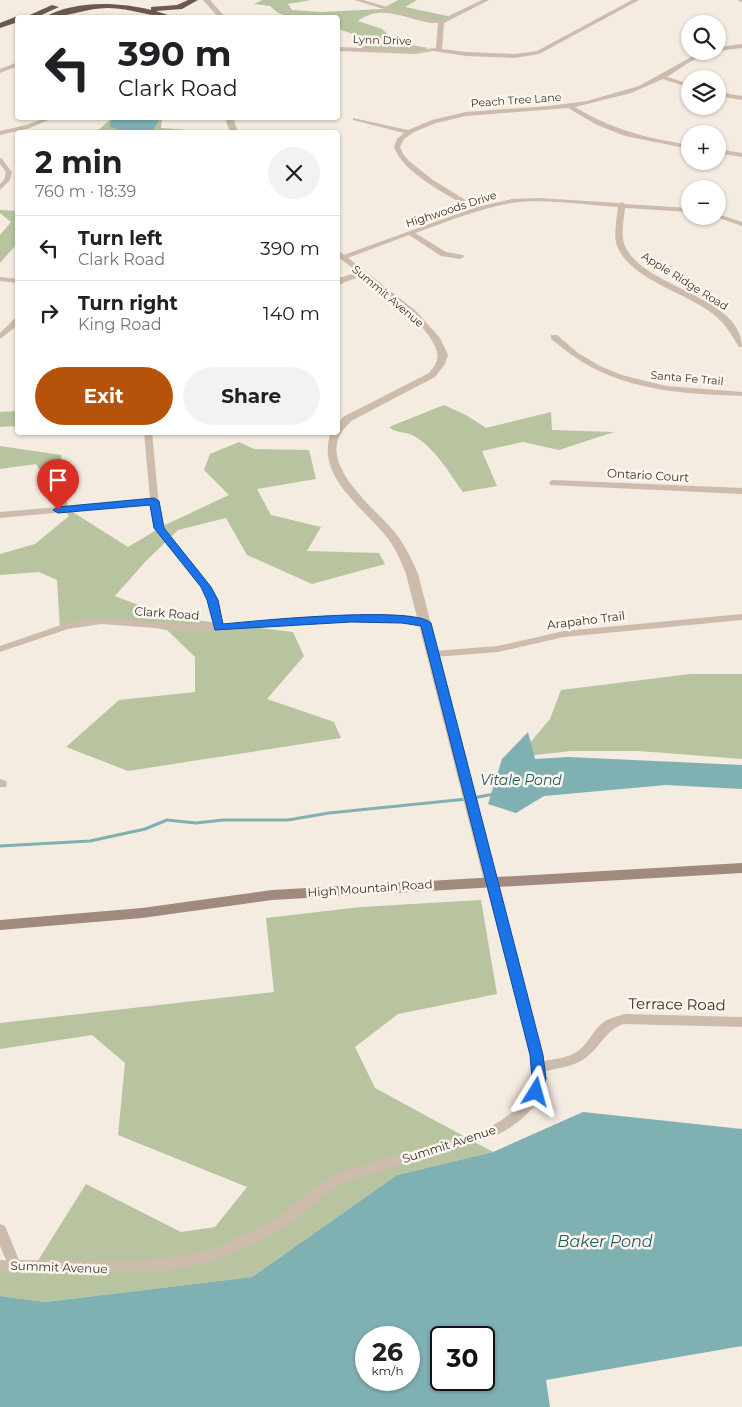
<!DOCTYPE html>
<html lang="en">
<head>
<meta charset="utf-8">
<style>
	:root { --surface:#fff; --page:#f2f2f2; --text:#202124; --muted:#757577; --line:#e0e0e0; --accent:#b45309 }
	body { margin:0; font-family:Montserrat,sans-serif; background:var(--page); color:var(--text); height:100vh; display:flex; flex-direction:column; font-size:19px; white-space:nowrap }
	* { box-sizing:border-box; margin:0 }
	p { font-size:16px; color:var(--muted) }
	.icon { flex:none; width:28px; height:28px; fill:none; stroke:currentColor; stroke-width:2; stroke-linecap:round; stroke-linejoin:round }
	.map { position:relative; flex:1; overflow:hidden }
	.side { position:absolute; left:15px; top:130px; width:325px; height:305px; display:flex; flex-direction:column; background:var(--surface); border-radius:5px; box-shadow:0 1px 4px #0004 }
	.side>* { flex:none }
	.top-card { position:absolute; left:15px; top:15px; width:325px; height:105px; border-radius:5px; box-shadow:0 1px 4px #0004; background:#fff; color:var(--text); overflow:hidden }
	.controls { position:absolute; left:681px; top:15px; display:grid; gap:10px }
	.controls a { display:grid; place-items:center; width:45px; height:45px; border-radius:50%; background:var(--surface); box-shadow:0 1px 4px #0004; font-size:25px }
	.speed { position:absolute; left:355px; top:1326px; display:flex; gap:10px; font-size:25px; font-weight:700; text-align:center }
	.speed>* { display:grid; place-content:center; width:65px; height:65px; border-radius:50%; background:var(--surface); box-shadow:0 1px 4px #0004; line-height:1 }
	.speed small { font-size:12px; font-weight:400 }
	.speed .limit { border:2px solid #111; border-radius:8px; background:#fff; color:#111 }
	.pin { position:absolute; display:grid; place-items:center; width:42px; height:42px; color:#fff; margin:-51px -21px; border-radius:50% 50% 50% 0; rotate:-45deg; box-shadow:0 0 5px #0007 }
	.pin .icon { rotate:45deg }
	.me { position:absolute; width:55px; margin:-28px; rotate:8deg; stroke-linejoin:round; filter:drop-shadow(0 0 4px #0008) }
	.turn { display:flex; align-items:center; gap:18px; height:105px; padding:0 20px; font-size:22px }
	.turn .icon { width:65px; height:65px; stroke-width:2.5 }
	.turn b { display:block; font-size:35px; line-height:42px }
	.round { display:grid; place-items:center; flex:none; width:52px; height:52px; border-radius:26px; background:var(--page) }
	.overview { display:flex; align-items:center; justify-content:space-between; height:85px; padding:0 20px }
	h1 { font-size:30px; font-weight:700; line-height:38px }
	.primary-button { display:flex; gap:10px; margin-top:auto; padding:10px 20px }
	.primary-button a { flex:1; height:58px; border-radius:30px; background:var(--accent); color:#fff; font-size:20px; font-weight:700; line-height:58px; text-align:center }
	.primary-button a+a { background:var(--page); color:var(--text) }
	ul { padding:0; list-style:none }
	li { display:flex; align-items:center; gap:15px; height:65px; padding:0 20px; border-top:1px solid var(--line) }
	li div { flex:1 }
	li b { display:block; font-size:19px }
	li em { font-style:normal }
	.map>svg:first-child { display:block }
	.green { fill:#b8c4a0 }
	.water { fill:#7fb0b2; fill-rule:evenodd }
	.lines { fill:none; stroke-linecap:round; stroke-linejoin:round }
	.stream { stroke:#7fb0b2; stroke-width:3 }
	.minor { fill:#cdbbac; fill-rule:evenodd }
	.tertiary { fill:#cdbbac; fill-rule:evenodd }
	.secondary { fill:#a18a7d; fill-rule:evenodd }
	.trunk { fill:#6c584f; fill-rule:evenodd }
	.route { fill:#1a73e8; stroke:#114b97 }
	.labels { text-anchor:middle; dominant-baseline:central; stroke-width:5; stroke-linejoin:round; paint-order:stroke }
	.far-street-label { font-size:11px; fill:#3b302b; stroke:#fbf5ee }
	.street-label { font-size:12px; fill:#3b302b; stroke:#fbf5ee }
	.water-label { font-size:14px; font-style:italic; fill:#1f5a5e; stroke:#fbf5ee }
	.near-street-label { font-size:15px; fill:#3b302b; stroke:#fbf5ee }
	.near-water-label { font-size:16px; font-style:italic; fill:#1f5a5e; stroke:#fbf5ee }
</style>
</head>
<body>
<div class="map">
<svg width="742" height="1407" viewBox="0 0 742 1407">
	<rect width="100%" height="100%" fill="#f4ebe1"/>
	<!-- green -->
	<g class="green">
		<path d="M262,0h49l-23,4 4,6 29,2 61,-3 16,-9h19l-12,7 47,10c-5,2 -13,6 -18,6 -24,-1 -51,-21 -76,-2l24,8 14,13 32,6 -11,4 -54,-1 -4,-15 -21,-7v-11c-23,-1 -52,6 -68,-12l-16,-2z"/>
		<path d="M112,118h50l-1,10 54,4h-119z"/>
		<path d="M0,210l18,1 -1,33 -17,19v-28l11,-13 -11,-9z"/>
		<path d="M444,405l22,10 20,13 65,-16 1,18 62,2 -55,18 -36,-8 -41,9 15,35 -34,6c-14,-19 -27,-43 -49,-56 -8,-5 -17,-2 -25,-9z"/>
		<path d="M17,411v15l-17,1v-15z"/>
		<path d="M239,442l15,7 55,1 7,29 -59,10 14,26 50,12 -14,24 72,2 6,11 -73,20 -65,-29 -21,-37 -48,12 -33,32 -30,34 54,21 124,15 11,24 -37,43 67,23 7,16 -213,33 -62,-24 53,-47 76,-8v-35l-28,-27 -49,-9 -58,8 -3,-49 -18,-8 -39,3v-21l35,-10 34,-28 -33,-52 -36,5v-23l61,9 7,54 60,38 37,-22 64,-30 -25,-25 6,-16z"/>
		<path d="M690,674h52v85l-103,-8h-68l-53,6 32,-38 11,-29z"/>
		<path d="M481,900l16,94 -99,20 -43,33 20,41 118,64 -96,23 -145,102 -207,25 -45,-6v-28l34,-1 52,-83 95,48 34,-5 32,-40 -129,-52 7,-72 -33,-28 -92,14v-26l274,-31 -8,-74 95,-11z"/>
	</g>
	<!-- water -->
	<g class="water">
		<path d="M114,118h46l-8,14h-23l-19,-5v-5z"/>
		<path d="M528,732l7,27 33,-2 174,8v24l-76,-4 -122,11 -28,17 -28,-9 14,-45z"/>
		<path d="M583,1112l159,17v217l-196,34 4,27h-550v-111l45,6 207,-25 145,-102 96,-23zM366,1338h43v42h-43zM441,1338h43v42h-43z"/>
	</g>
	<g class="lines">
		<!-- stream -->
		<g class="stream">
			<path d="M473,798l21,-4"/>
			<path d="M0,846l90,-5 55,-12 22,-9 29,3 27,-3h65l41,-7 138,-14"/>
		</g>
		<!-- minor -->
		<g class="minor">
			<path d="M354,0h9l66,19 11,1 42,-20h7l-45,23 -2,26 24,3 49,2 22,-3 95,-51h7l-100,54 -24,4 -49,-2 -33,-5 -18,3 -77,-3v-4l77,3 21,-2 2,-25 -11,-1z"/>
			<path d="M738,0h4v2l-3,-1z"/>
			<path d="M742,44v4l-24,3v-4z"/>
			<path d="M702,51h9l-23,12 -21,14 23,7v4l-27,-9 -32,14 -56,14c38,23 71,31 115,38v4l-65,-13 -28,-11 -29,-17 -102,8 -30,7 -22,9 -10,7 -4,8 3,7 6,7 24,19 44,27 35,-8 26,-1 81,5 3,-1 3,2 65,4v4l-65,-4c-1,11 -5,27 0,38 18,42 117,50 117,101h-3c-8,-13 -14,-24 -26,-33 -28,-22 -82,-34 -96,-68 -4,-12 0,-27 1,-39 -33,-2 -75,-9 -107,-4 -33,6 -65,19 -96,30l31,19 17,3 1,2 -4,2 -19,-3 -32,-21 -64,24 -7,-2 133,-48c-24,-15 -68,-36 -77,-62l3,-8 7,-6 -51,-13v-2l55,12 24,-10 34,-8 83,-6 38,-5 52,-15z"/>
			<path d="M18,62v4l-18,7v-4z"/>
			<path d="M718,92l24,4v4l-24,-4z"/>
			<path d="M46,118h7l-23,10 -30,7v-4l26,-6z"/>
			<path d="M718,149l24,4v4l-24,-4z"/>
			<path d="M0,158l2,1 10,13 -2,8 -10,10v-6l4,-4 2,-8 -6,-8z"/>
			<path d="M718,214l24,8v4l-26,-9 -1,-1h3z"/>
			<path d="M362,271h3v4l-20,7 -7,4v-6l1,-2z"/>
			<path d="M0,277l18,2v4l-18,-2z"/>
			<path d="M15,318h3v7l-18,14v-6z"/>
			<path d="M551,335h6l21,18 22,13 22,9 44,11 76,6v4c-50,-2 -101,-4 -147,-27 -16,-8 -30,-19 -44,-30z"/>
			<path d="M144,432h8l8,85c12,28 35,45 51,70 6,11 9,25 12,37 69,-3 132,-13 202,-4l3,1 2,2 -2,2 -60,-4 -28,1 -143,9 -96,-7 -33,5 -68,23v-6l61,-21 26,-6 28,-1 68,7 31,-1c-4,-12 -6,-25 -12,-36 -18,-31 -48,-45 -52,-84l-150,14v-6l150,-13z"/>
			<path d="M553,480l189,8v6l-192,-9 -1,-2 1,-2z"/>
			<path d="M742,614v6l-178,17 -66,15 -64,5 -5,-3 5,-3 64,-5 66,-15z"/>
			<path d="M0,779l6,2 1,3 -1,3h-6z"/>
			<path d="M491,877l4,1 2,3 47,180c11,-2 24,-3 34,-10 11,-8 16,-23 27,-30 6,-3 13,-5 19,-7l118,3v10l-118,-3c-17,5 -22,20 -35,31 -11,11 -29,13 -44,16 -1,6 -1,14 -3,20 -5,19 -34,41 -52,47l-142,43 -22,13 -34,28 -17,11 -30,15 -34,13 -30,8 -29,3h-152v-12h6l-6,-14v-22l5,2 14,34 103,1 30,-1 29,-4 29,-6 55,-25 17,-11 35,-28 23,-14 146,-43c14,-7 39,-23 44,-39 2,-7 2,-16 3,-23l-48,-186 2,-3z"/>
		</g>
		<!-- tertiary -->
		<g class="tertiary">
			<path d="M203,0h7l16,18h-7z"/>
			<path d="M225,118h8l5,14h-8z"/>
			<path d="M338,250l78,61 24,27 8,17 -3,9 -10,13 -84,44c-3,4 -8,8 -10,12 -20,33 31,73 50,95 12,13 20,29 27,46l80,307 -2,4h-10l-2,-4 -78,-307c-5,-13 -11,-27 -20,-38 -24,-30 -71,-60 -55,-104h7v-8l5,-7 86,-44c5,-6 10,-12 8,-21 -6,-29 -75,-76 -99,-95z"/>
		</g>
		<!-- secondary -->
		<path class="secondary" d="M742,863v10l-470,27 -130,18 -142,12v-10l142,-12 130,-18z"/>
		<!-- trunk -->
		<g class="trunk">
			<path d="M188,0h10l-16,9 -26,2 21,7c-24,0 -46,-10 -69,-10 -22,0 -43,10 -65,10 31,-18 75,-16 108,-8v-3l26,-2z"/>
			<path d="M52,5l7,2 -24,11h-12z"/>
			<path d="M15,17l6,1h-3v4l-18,6v-5z"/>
		</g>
	</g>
	<!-- route -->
	<path class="route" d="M154,498l5,3 5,27 47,59 7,13 5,24c31,-3 191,-19 208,-1l112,432 3,24 -5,17h-10l-2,-4 3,-13 -2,-24 -109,-429 -19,-3 -51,-1 -136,8 -8,-30 -6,-13 -47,-59 -4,-23 -92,8 -5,-3 5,-3z"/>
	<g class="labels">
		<!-- far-street labels -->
		<g class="far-street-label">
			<text transform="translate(382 40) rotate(2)">Lynn Drive</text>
			<text transform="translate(516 100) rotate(-4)">Peach Tree Lane</text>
			<text transform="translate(451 209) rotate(-18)">Highwoods Drive</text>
			<text transform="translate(685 281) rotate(32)">Apple Ridge Road</text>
			<text transform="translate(388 296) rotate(40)">Summit Avenue</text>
			<text transform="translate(687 378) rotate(5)">Santa Fe Trail</text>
		</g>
		<!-- street labels -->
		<g class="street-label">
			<text transform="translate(648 475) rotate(3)">Ontario Court</text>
			<text transform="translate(167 613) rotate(4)">Clark Road</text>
			<text transform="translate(586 620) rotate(-7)">Arapaho Trail</text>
			<text transform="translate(370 888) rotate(-4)">High Mountain Road</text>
			<text transform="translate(449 1144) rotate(-18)">Summit Avenue</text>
			<text transform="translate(59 1267) rotate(2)">Summit Avenue</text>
		</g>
		<!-- water labels -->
		<g class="water-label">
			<text x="521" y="780">Vitale Pond</text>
		</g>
		<!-- near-street labels -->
		<g class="near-street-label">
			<text transform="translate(677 1004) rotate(1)">Terrace Road</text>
		</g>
		<!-- near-water labels -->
		<g class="near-water-label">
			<text x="605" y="1241">Baker Pond</text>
		</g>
	</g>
</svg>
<div class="controls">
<a><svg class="icon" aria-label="search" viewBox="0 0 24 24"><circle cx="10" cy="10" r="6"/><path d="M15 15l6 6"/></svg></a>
<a><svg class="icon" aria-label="layers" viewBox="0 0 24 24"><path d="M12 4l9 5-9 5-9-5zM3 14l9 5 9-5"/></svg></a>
<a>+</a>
<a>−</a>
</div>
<div class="speed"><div>26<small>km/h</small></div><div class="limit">30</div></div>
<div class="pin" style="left:58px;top:510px;background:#d93025"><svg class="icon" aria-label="arrive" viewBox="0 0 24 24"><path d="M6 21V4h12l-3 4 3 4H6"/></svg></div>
<svg class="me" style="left:536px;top:1092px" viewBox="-20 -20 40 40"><path d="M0-17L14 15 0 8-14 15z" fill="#1a73e8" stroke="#fff" stroke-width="4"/></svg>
<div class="top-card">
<div class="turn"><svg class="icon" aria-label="left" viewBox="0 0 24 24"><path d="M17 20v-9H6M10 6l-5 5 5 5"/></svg><div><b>390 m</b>Clark Road</div></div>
</div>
<section class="side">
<div class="overview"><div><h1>2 min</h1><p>760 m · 18:39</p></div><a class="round"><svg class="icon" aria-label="close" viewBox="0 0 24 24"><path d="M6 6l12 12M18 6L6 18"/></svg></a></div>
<ul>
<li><svg class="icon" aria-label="left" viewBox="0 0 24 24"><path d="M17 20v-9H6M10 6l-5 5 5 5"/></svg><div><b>Turn left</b><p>Clark Road</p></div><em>390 m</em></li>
<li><svg class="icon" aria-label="right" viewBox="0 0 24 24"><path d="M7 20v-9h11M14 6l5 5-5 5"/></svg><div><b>Turn right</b><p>King Road</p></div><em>140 m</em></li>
</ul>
<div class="primary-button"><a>Exit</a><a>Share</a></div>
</section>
</div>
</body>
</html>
